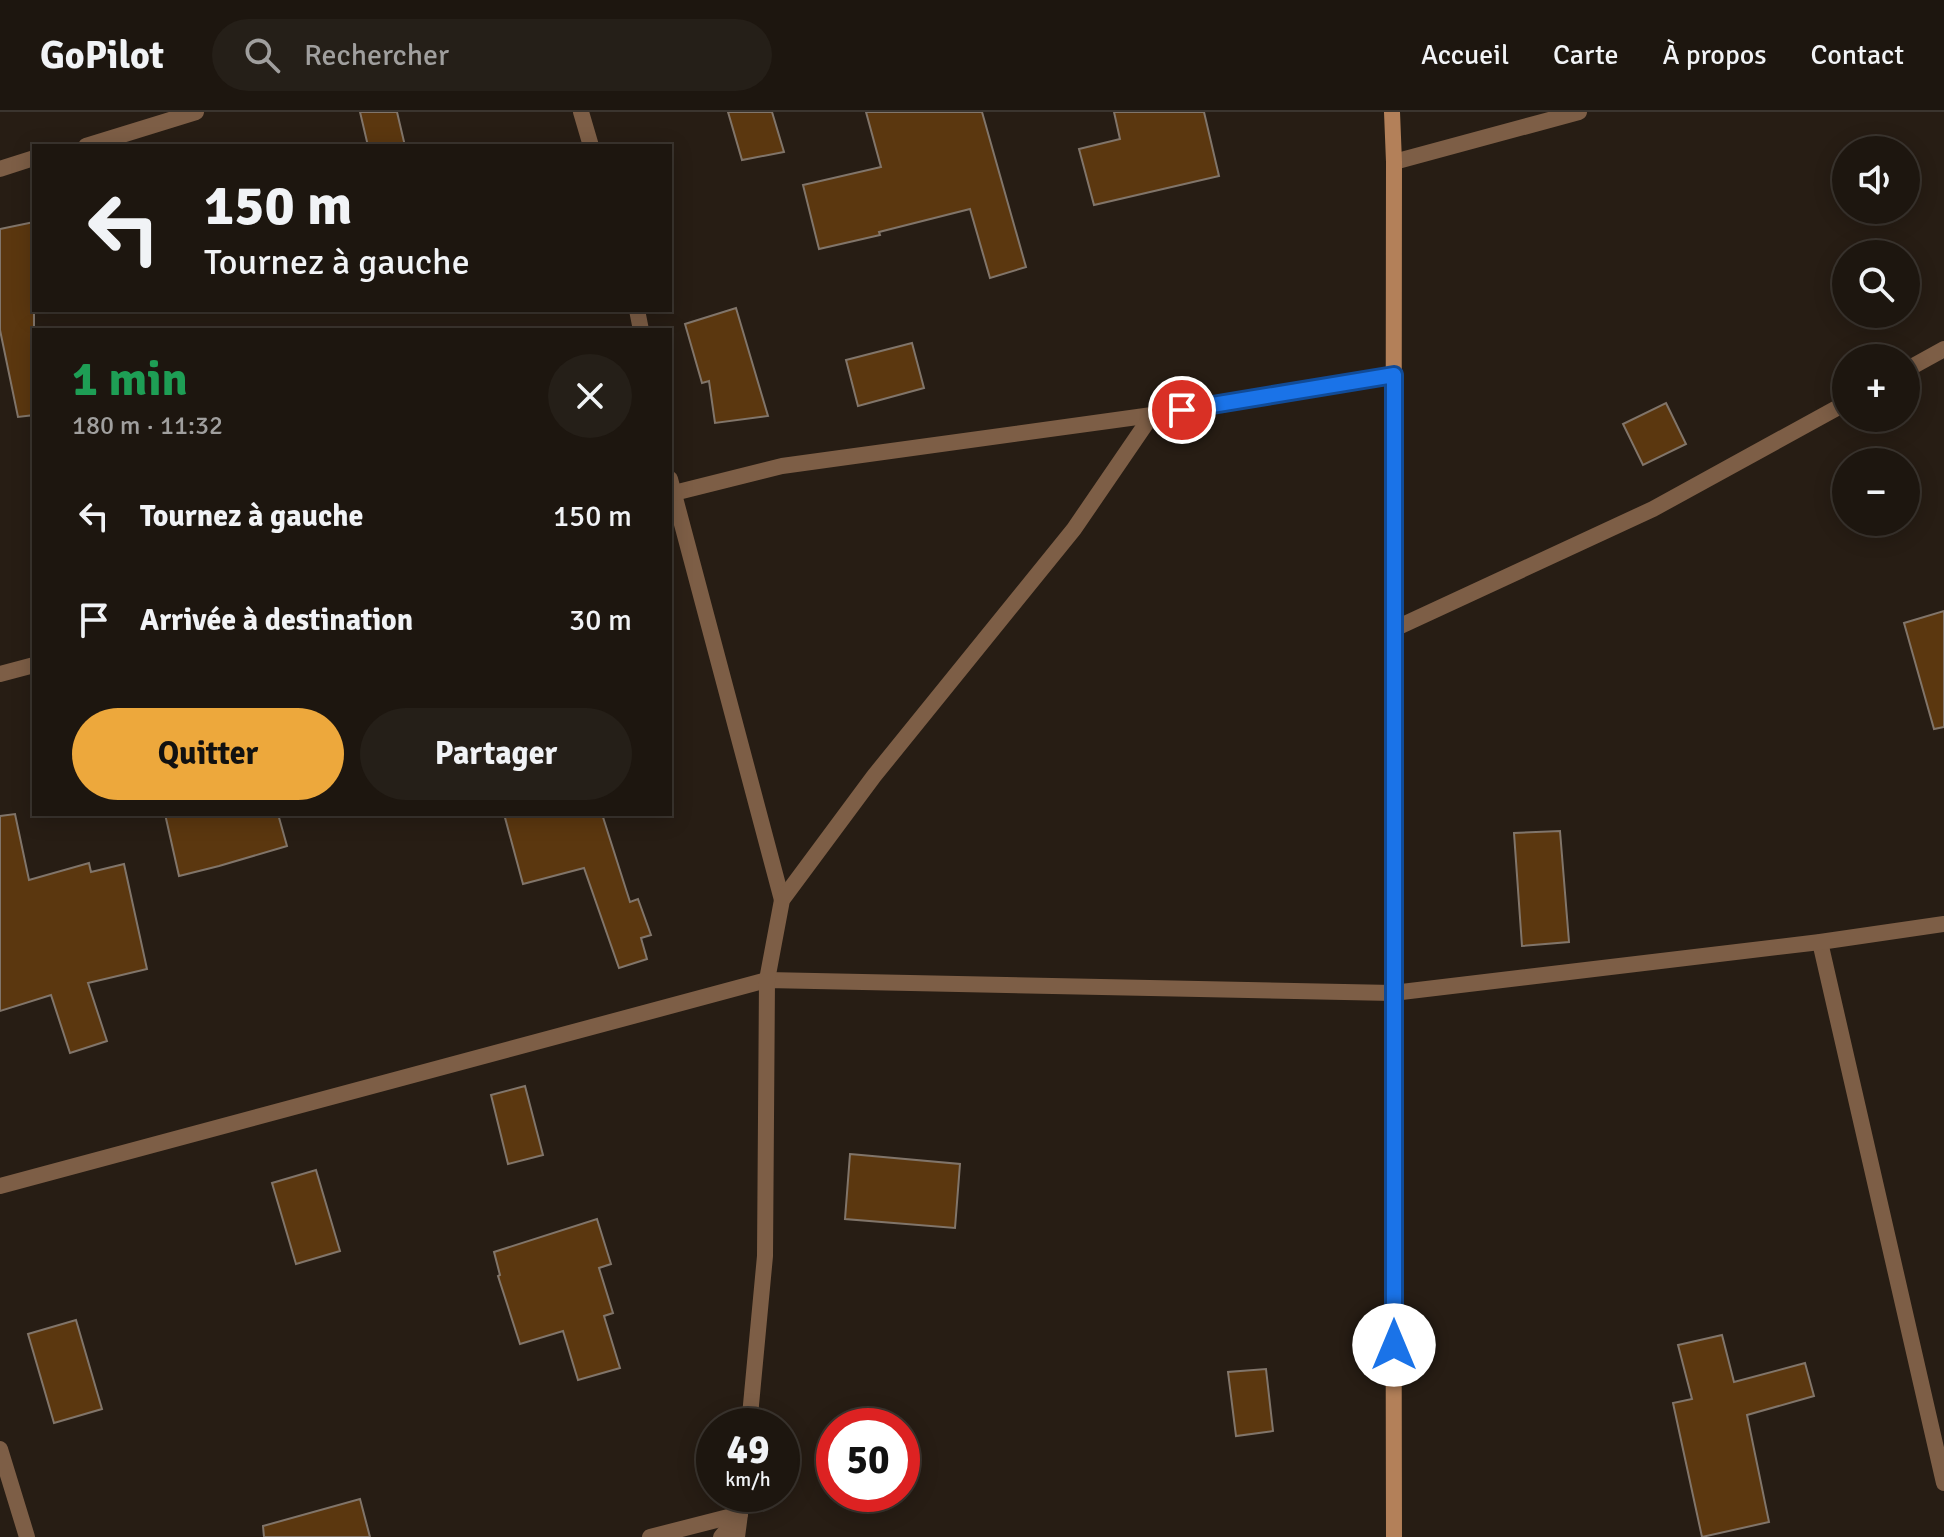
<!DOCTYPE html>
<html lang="fr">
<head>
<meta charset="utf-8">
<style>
	:root { --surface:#1d160f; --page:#251f18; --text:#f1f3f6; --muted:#a09f9e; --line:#3b352f; --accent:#eda83c }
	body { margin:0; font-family:Signika,sans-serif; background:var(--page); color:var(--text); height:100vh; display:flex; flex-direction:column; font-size:30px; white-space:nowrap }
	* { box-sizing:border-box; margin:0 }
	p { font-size:26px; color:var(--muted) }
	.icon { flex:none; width:44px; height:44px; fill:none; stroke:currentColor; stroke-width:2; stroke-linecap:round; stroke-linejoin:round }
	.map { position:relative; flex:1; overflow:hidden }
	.drawer { position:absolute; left:32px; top:216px; width:640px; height:488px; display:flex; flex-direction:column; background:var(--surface); border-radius:0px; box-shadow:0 4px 20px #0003,0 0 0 2px var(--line) }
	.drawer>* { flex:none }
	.top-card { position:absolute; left:32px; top:32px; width:640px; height:168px; border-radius:0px; box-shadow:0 4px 20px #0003,0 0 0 2px var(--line); background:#1d160f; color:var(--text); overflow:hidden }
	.fabs { position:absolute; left:1832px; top:24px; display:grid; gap:16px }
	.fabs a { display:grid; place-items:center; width:88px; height:88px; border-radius:50%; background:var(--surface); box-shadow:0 4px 20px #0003,0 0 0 2px var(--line); font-size:40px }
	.speed { position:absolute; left:696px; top:1296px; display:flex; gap:16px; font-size:40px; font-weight:700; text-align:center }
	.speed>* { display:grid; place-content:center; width:104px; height:104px; border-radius:50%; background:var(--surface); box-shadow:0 4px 20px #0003,0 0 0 2px var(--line); line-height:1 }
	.speed small { font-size:20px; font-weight:400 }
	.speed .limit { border:12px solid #d22; background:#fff; color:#111 }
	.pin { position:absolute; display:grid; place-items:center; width:68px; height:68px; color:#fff; margin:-34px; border:4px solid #fff; border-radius:50%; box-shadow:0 2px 8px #0007 }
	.me { position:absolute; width:88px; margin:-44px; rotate:0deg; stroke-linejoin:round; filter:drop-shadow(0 0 6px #0008) }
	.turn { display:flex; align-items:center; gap:28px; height:168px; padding:0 40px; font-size:36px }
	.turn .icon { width:104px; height:104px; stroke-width:2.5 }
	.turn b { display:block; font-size:56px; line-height:68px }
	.round { display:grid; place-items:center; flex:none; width:84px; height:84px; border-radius:42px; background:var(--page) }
	.overview { display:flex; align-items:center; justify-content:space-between; height:136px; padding:0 40px }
	h1 { font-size:48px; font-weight:800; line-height:60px; color:#1e9e55 }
	.button { display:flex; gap:16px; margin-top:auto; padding:16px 40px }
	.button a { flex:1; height:92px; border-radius:48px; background:var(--accent); color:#111; font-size:32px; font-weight:800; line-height:92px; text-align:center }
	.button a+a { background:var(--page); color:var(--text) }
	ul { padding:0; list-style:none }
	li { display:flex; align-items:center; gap:24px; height:104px; padding:0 40px }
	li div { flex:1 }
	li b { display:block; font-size:30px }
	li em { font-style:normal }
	header { display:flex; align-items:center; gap:48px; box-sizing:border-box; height:112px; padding:0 40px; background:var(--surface); border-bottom:2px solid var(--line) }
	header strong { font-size:38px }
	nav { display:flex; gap:44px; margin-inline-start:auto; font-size:28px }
	.search { width:560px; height:72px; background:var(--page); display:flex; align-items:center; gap:20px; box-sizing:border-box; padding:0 28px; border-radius:44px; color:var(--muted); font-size:30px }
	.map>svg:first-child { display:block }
	.building { fill:#5b370f; stroke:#81756a; stroke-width:2 }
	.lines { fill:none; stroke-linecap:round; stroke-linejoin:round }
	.minor { stroke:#7d5e46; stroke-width:16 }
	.secondary { stroke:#b38059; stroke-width:16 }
	.route-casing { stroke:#114b97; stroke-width:20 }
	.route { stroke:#1a73e8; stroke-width:14 }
</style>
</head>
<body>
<header>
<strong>GoPilot</strong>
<div class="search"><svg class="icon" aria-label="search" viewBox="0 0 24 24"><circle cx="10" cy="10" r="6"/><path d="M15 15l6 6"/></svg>Rechercher</div>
<nav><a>Accueil</a><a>Carte</a><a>À propos</a><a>Contact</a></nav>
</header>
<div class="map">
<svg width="1944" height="1425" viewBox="0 0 1944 1425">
	<rect width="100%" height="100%" fill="#271d14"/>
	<!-- building -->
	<g class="building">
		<path d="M360,0h37l8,34h-37z"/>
		<path d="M728,0h44l12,40 -42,8z"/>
		<path d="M866,0h116l44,155 -36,11 -20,-69 -91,23 1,3 -61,14 -16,-64 78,-18z"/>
		<path d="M1114,0h90l15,64 -125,29 -15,-56 41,-10z"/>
		<path d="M34,110v193l-16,2 -18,-87v-101z"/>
		<path d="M736,196l32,108 -53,7 -6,-42 -7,2 -17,-59z"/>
		<path d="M912,231l12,45 -66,18 -12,-46z"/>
		<path d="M1666,291l20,41 -43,21 -20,-41z"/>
		<path d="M1944,499v116l-10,2 -30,-106z"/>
		<path d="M15,702l14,66 60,-17 2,9 33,-8 23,105 -59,14 19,58 -37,12 -19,-58 -51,16v-195z"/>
		<path d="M165,702h113l9,32 -68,20 -40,10z"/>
		<path d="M504,702h98l28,88 8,-3 13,36 -10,3 6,21 -28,9 -35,-100 -61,16z"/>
		<path d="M1560,719l9,111 -47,4 -8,-113z"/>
		<path d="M525,974l18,69 -35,9 -17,-69z"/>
		<path d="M850,1042l110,10 -5,64 -110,-9z"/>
		<path d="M316,1058l24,81 -44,13 -24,-81z"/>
		<path d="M597,1107l14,45 -12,4 14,45 -9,3 16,52 -42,12 -15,-49 -43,13 -22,-68 2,-1 -6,-23z"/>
		<path d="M76,1208l26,89 -48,14 -26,-89z"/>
		<path d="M1722,1223l12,47 71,-19 9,33 -67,19 22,107 -67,15 -29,-134 19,-4 -14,-54z"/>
		<path d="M1266,1257l7,62 -37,5 -8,-64z"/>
		<path d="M360,1387l10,38h-106l-1,-11z"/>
	</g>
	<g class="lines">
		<!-- minor -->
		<g class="minor">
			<path d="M581,0l10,34"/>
			<path d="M86,34l110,-34"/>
			<path d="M1394,50l185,-50"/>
			<path d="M0,57l34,-11"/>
			<path d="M637,198l4,20"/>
			<path d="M1906,258l38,-21"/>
			<path d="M670,367l112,421"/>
			<path d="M670,382l112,-28 370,-51 242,-40"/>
			<path d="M1394,517l259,-120 193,-106"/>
			<path d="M0,562l34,-9"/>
			<path d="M1820,830l124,541"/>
			<path d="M0,1074l767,-206 626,13 427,-51 124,-18"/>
			<path d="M749,1314l16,-170 2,-276 15,-80 92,-124 200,-247 78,-114"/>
			<path d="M0,1337l27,88"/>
			<path d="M650,1425l90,-23 -3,23"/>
			<path d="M721,1425l19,-23 2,-20"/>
		</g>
		<!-- secondary -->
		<path class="secondary" d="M1392,0l2,50 -1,831 1,544"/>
	</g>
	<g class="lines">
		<defs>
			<path id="route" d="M1182,298l212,-35v970"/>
		</defs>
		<!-- route casing -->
		<use href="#route" class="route-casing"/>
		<!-- route -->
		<use href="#route" class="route"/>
	</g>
</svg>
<div class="fabs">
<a><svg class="icon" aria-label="sound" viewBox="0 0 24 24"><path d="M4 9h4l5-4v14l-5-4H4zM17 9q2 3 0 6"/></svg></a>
<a><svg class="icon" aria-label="search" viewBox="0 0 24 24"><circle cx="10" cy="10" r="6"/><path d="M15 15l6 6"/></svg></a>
<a>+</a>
<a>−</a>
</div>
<div class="speed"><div>49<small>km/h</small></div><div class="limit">50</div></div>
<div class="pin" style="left:1182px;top:298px;background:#d93025"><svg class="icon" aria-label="arrive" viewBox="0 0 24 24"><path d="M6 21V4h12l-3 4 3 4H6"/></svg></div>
<svg class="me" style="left:1394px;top:1233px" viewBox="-20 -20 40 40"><circle r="19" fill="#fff"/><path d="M0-13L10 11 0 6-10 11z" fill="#1a73e8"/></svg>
<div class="top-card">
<div class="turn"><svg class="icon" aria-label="left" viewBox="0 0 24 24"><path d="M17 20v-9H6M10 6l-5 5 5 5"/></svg><div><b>150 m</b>Tournez à gauche</div></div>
</div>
<section class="drawer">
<div class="overview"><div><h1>1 min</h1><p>180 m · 11:32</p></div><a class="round"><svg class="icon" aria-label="close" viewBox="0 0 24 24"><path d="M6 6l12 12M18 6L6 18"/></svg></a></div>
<ul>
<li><svg class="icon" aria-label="left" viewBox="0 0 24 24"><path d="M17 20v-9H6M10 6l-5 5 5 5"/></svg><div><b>Tournez à gauche</b></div><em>150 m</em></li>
<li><svg class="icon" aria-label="arrive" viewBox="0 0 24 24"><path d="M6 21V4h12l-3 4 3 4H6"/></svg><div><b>Arrivée à destination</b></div><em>30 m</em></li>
</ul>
<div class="button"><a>Quitter</a><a>Partager</a></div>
</section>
</div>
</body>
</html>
